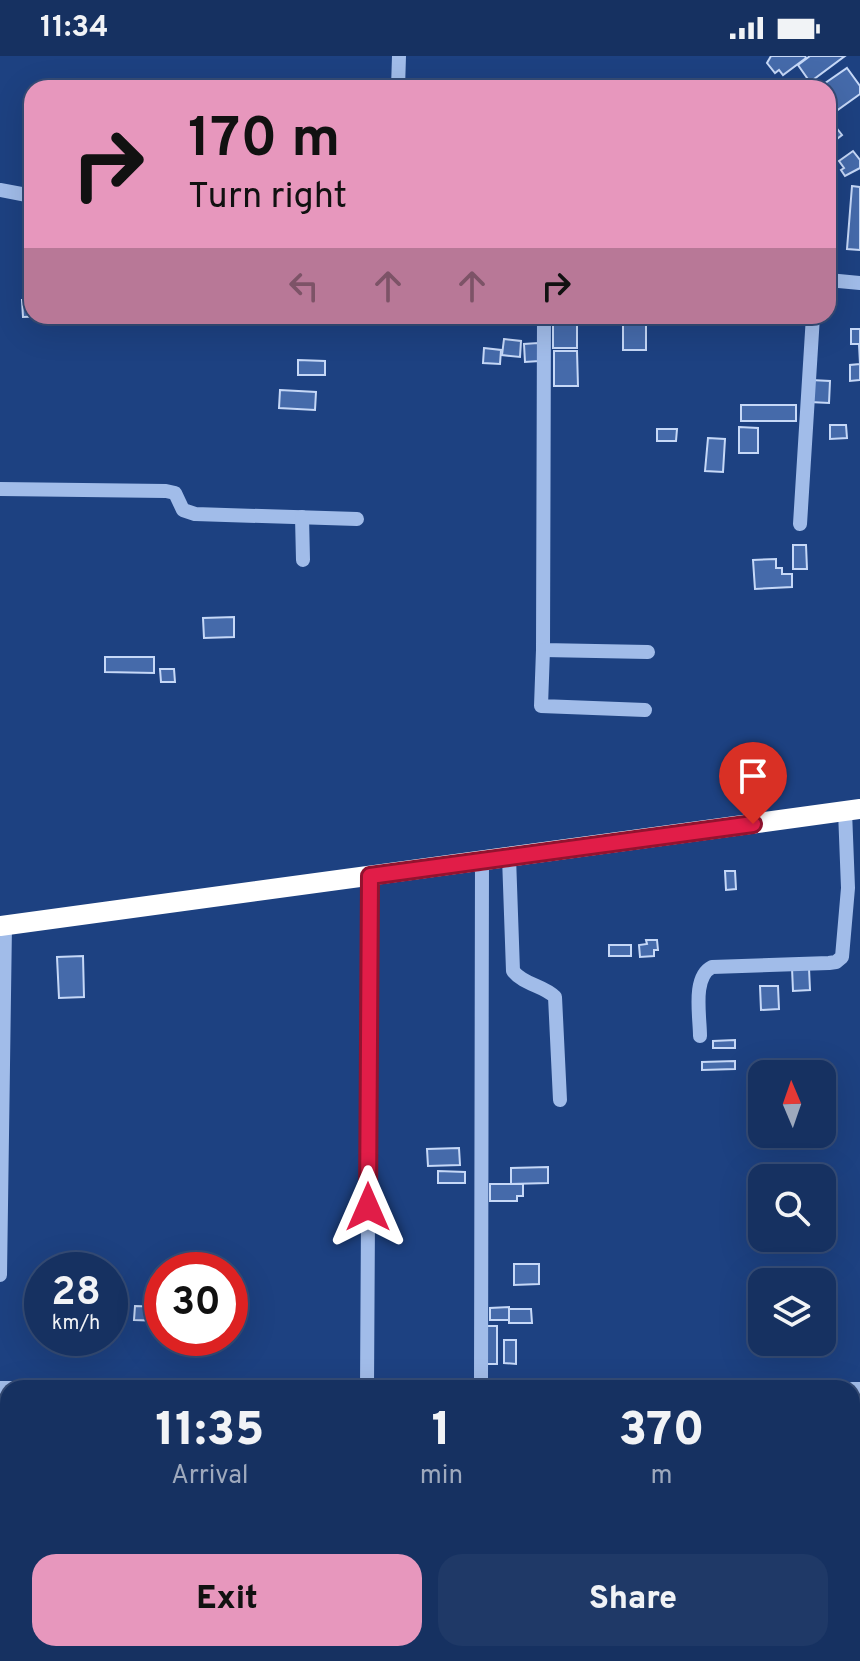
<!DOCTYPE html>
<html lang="en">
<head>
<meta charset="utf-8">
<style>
	:root { --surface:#163161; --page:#1f3967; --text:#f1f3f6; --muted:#9ea9bd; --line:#354c76; --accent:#e797bd }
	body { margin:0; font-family:Overpass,sans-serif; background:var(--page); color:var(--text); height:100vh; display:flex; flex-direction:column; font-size:30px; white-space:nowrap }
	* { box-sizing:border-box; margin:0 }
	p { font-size:26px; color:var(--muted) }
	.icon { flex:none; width:44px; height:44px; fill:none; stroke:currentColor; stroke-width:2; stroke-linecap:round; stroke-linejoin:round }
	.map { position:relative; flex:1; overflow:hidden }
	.drawer { position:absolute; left:0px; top:1324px; width:860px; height:282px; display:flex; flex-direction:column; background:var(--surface); border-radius:24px 24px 0 0; box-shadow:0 8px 32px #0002,0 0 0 2px var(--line) }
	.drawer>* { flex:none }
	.banner { position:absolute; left:24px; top:24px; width:812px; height:244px; border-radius:24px; box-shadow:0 8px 32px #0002,0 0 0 2px var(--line); background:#e797bd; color:#111; overflow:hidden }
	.needle { width:52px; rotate:358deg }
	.tools { position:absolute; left:748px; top:1004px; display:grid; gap:16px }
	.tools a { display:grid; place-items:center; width:88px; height:88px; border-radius:16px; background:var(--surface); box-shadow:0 8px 32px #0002,0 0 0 2px var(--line); font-size:40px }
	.speed { position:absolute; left:24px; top:1196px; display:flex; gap:16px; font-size:40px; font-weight:700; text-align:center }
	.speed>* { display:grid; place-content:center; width:104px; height:104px; border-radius:50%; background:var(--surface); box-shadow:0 8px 32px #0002,0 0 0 2px var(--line); line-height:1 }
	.speed small { font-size:20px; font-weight:400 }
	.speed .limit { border:12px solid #d22; background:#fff; color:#111 }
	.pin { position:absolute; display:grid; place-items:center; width:68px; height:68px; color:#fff; margin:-82px -34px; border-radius:50% 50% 50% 0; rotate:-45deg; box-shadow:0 0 8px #0007 }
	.pin .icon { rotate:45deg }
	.me { position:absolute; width:88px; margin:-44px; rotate:0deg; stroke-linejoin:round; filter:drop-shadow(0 0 6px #0008) }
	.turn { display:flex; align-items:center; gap:28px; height:168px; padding:0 32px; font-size:36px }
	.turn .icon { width:104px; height:104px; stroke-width:2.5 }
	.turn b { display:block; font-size:56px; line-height:68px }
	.lanes { display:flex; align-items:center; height:76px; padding:0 32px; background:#0003; justify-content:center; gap:40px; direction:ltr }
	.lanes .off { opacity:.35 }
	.eta { display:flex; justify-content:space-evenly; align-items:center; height:136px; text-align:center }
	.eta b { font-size:48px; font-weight:800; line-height:56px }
	.action { display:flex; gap:16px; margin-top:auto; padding:16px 32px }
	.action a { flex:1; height:92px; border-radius:24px; background:var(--accent); color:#111; font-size:32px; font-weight:800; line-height:92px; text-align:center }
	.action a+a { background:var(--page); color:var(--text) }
	.status { display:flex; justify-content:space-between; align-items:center; height:56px; padding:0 40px; background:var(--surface); direction:ltr }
	.status svg { height:22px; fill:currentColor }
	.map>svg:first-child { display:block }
	.water { fill:#385382; stroke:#95b6eb; stroke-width:2 }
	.building { fill:#456aaa; stroke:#c6d8f7; stroke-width:2 }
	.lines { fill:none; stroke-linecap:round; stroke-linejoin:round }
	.minor { stroke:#a1bce9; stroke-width:14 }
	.highway { stroke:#fff; stroke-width:20 }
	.route-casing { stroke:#92132f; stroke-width:20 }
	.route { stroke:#e11d48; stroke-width:14 }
</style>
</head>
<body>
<div class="status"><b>11:34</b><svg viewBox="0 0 49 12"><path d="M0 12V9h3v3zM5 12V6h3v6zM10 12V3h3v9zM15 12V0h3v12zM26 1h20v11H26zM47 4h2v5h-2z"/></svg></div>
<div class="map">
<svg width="860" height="1605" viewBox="0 0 860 1605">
	<rect width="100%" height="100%" fill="#1d4181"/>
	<!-- water -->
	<path class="water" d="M427,1598h352v7h-351z"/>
	<!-- building -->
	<g class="building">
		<path d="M771,0h34l1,2 -23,17 -4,-5 -4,3 -8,-10z"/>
		<path d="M810,0h35l-35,26 -12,-17z"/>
		<path d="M847,12l13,18v8l-28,20 -4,-6v-20h-10z"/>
		<path d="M828,61l14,18 -14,11z"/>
		<path d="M853,95l7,9v8l-15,8 -4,-6 3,-2 -5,-7z"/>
		<path d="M852,130l8,1v63l-13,-1z"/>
		<path d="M22,244h10v16h20l-29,1z"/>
		<rect x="553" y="260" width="24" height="32"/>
		<rect x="580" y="260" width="36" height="8"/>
		<rect x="623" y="260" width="23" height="34"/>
		<path d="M851,273h9v51l-10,1v-16l10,-1 -1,-20h-8z"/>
		<path d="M504,283l17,2 -1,16 -18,-2z"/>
		<path d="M538,287l1,18 -14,1 -1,-18z"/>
		<path d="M484,292l17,2 -1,14 -17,-1z"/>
		<path d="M554,295h23l1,35h-24z"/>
		<path d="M298,304l27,1v14h-27z"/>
		<path d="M811,324l19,1 -1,22 -19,-1z"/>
		<path d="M280,334l36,2 -1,18 -36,-2z"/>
		<rect x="741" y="349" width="55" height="16"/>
		<path d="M830,369h16l1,13 -17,1z"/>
		<path d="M739,371l19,1v25h-19z"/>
		<path d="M657,373h20l-1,12h-19z"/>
		<path d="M708,382l17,1 -2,33 -18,-1z"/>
		<path d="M793,489h13l1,24h-14z"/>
		<path d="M776,503v9h6v6h10v13l-37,2 -2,-29z"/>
		<path d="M234,561v20l-30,1 -1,-20z"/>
		<path d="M105,601h49v16l-49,-1z"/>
		<path d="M160,613h14l1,13h-14z"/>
		<path d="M725,815h10l1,18 -10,1z"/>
		<path d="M646,884h11l1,10h-4v6l-14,1 -1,-12 8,-1z"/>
		<rect x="609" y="889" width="22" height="11"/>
		<path d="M83,900l1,41 -25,1 -2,-41z"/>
		<path d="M792,912h17l1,22 -17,1z"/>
		<path d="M760,930h18l1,23 -18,1z"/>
		<path d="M735,984v8h-22v-7z"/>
		<path d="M735,1005v8l-33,1v-8z"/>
		<path d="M459,1092l1,17 -32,1 -1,-17z"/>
		<path d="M548,1111v16l-37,1v-16z"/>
		<path d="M438,1115l27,1v11h-27z"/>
		<path d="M490,1128h33v12h-6v5h-27z"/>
		<path d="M514,1208h25v20l-25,1z"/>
		<path d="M135,1250l27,1v14l-28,-1z"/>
		<path d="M509,1251v13h-19v-12z"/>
		<path d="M509,1253h22l1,14h-23z"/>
		<rect x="487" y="1270" width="10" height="38"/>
		<path d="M504,1284h12v24l-12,-1z"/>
		<path d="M100,1598l26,2 -1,5h-25z"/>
	</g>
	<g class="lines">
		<!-- minor -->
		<g class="minor">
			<path d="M398,32l1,-32"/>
			<path d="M0,134l32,6"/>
			<path d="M828,224l32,3"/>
			<path d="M544,260l-1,334 105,2"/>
			<path d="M0,433l166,2 9,2 8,17 12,4 162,5"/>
			<path d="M302,461l1,43"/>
			<path d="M800,468l13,-208"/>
			<path d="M543,594l-2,56 104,4"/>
			<path d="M509,801l4,114c11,14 30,14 42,26l5,103"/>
			<path d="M700,980c0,-20 -8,-59 12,-69l117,-4 7,-1 6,-5 6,-69 -3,-77"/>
			<path d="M0,1219l5,-350"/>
			<path d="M0,1332h12"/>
			<path d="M367,1332l3,-512"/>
			<path d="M481,1332l1,-527"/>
			<path d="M852,1333h8"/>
			<path d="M852,1473l8,1"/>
			<path d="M375,1598v7"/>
			<path d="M785,1598l1,7"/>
		</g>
		<!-- highway -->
		<path class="highway" d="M0,870l860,-117"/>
	</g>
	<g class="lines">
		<defs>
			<path id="route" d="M368,1151l2,-331 383,-52"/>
		</defs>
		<!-- route casing -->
		<use href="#route" class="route-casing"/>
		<!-- route -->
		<use href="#route" class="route"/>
	</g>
</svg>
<div class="tools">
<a><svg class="needle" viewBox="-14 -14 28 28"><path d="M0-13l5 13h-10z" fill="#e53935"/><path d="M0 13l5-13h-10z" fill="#9ea9bd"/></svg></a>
<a><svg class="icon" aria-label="search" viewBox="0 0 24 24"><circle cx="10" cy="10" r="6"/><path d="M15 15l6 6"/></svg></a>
<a><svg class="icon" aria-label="layers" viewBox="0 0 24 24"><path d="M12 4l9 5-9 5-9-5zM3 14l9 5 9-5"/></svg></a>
</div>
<div class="speed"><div>28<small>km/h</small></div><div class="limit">30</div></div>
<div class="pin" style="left:753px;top:768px;background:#d93025"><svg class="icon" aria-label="arrive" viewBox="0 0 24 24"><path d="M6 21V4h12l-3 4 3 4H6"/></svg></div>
<svg class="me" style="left:368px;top:1151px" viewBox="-20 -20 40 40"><path d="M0-17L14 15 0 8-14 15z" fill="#e11d48" stroke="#fff" stroke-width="4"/></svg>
<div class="banner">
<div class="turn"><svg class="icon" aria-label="right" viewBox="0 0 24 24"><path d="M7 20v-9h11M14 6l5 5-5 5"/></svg><div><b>170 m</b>Turn right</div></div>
<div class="lanes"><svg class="icon off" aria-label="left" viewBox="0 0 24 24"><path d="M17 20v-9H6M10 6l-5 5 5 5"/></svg><svg class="icon off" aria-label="ahead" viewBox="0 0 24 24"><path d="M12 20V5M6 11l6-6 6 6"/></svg><svg class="icon off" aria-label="ahead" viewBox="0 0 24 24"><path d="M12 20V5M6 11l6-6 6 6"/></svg><svg class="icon" aria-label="right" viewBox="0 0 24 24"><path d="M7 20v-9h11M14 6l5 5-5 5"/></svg></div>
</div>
<section class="drawer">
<div class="eta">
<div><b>11:35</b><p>Arrival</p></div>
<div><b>1</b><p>min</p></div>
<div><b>370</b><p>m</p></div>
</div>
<div class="action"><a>Exit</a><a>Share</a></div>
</section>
</div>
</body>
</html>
